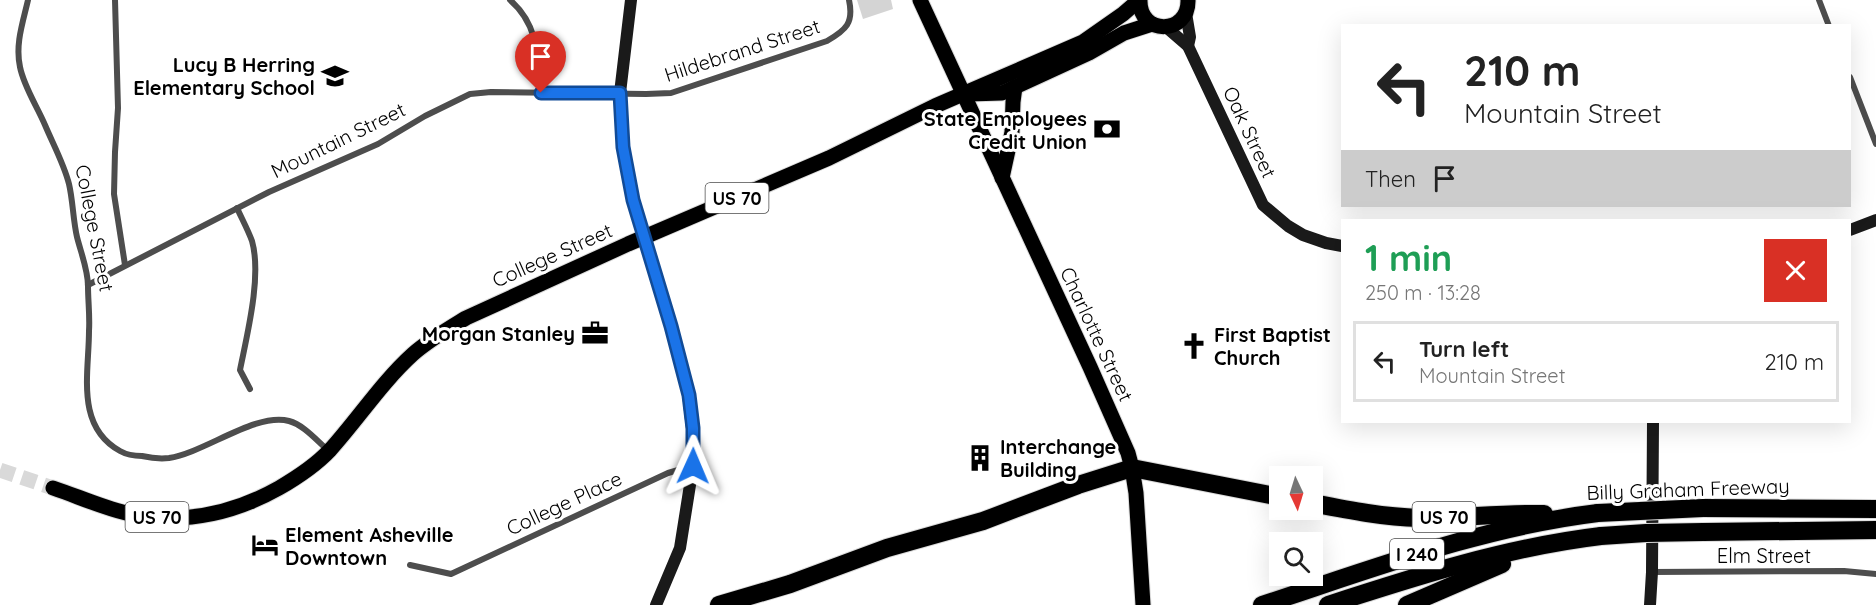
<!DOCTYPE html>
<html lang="en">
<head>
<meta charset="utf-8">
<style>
	:root { --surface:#fff; --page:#f2f2f2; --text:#222; --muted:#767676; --line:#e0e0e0 }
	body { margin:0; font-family:Quicksand,sans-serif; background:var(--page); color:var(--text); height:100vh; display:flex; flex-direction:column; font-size:22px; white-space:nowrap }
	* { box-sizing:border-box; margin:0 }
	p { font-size:20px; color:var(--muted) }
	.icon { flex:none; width:33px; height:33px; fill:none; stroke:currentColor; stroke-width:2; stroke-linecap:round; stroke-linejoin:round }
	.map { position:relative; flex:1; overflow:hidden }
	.details { position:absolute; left:1341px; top:219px; width:510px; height:204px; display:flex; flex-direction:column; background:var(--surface); border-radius:0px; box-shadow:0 6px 24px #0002 }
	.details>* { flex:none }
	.guide { position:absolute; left:1341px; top:24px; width:510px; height:183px; border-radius:0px; box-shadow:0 6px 24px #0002; background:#fff; color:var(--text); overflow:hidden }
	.needle { width:39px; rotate:176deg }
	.fabs { position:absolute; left:1269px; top:466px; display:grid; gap:12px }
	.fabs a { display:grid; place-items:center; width:54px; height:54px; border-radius:0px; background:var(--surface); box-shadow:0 6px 24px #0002; font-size:30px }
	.pin { position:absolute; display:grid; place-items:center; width:51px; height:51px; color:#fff; margin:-62px -26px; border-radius:50% 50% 50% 0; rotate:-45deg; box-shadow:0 0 6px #0007 }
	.pin .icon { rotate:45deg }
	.me { position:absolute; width:66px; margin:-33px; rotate:1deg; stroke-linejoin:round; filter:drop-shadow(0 0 4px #0008) }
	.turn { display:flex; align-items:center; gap:21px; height:126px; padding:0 24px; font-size:27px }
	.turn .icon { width:78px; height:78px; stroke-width:2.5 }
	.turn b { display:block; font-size:42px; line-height:51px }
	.then { display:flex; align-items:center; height:57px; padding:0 24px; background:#0003; gap:12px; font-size:22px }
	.round { display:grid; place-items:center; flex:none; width:63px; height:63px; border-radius:0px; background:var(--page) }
	.head { display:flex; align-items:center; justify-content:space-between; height:102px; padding:0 24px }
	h1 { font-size:36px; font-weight:700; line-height:45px; color:#1e9e55 }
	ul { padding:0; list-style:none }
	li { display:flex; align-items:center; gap:18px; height:81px; margin:0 12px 9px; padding:0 12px; border:3px solid var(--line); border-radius:0px }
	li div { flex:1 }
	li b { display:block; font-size:22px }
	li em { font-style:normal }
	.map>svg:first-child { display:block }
	.green { fill:#d4d4d4 }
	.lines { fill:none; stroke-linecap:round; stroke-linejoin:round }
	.primary-tunnel { stroke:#d9d9d9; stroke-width:15; stroke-dasharray:15 8; stroke-linecap:butt }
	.primary-casing { stroke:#dbdbdb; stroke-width:17 }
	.highway-casing { stroke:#dbdbdb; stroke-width:20 }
	.street { stroke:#4d4d4d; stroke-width:6 }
	.secondary { stroke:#1a1a1a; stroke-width:12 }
	.primary { stroke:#000; stroke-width:15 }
	.highway { stroke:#000; stroke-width:18 }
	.highway-bridge-casing { stroke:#dbdbdb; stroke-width:20; stroke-linecap:butt }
	.highway-bridge { stroke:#000; stroke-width:18 }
	.route-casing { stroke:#114b97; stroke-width:15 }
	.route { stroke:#1a73e8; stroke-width:10 }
	.labels { text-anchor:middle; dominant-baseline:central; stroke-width:6; stroke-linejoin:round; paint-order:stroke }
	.shield { fill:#fff; stroke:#4c4c4c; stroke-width:1.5 }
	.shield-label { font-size:18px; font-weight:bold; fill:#000 }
	.street-label { font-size:20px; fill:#000; stroke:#fff }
	.poi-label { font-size:20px; font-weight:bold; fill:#000; stroke:#fff; text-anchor:end }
</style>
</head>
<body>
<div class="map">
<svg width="1876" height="605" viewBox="0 0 1876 605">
	<rect width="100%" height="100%" fill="#fff"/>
	<!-- green -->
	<path class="green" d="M857,0h34l2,9 -30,10z"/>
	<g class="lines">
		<!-- primary-tunnel -->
		<path class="primary-tunnel" d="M0,470l53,18"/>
		<defs>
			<g id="primary">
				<path d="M920,0l170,367 38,86 4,15 4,25 7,112"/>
				<path d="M1140,0c-1,36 49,35 48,0"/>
				<path d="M969,94l33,-1 87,-40 35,-20 28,-9"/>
				<path d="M1002,178l10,-46 1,-30 2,-15"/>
				<path d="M53,488c24,8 48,19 73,25 54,12 105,2 153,-25 19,-11 36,-22 51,-38 28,-31 52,-68 83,-96 16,-14 35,-25 53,-36l162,-74 201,-86 106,-52 148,-64 40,-28 16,-14"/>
			</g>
			<g id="highway">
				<path d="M1312,503c36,7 71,14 107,15 42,0 83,-5 125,-4"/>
				<path d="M1703,508l173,1"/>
				<path d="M1703,532l173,-2"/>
				<path d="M719,605l71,-21 97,-36 96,-27 95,-36 54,-17 148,29"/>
				<path d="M1262,605c110,-36 220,-78 336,-92"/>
				<path d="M1328,605c89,-29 180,-58 273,-69"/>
				<path d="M1407,605l95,-41"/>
			</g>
		</defs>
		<!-- primary casing -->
		<use href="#primary" class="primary-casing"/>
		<!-- highway casing -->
		<use href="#highway" class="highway-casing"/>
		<!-- street -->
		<g class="street">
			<path d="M28,0c-5,22 -13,44 -8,67 4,20 17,39 25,58 8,19 19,39 24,59 4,17 4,36 8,53 4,16 11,33 11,49 0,15 2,30 1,45 0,42 -14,95 31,120 7,4 15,5 22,5 9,2 18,3 27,2 35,-5 87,-46 120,-37 15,4 28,20 40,30"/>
			<path d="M115,0l3,108 -3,44 -1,42 11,71"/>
			<path d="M510,0c29,25 28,58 31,93"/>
			<path d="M1819,0l10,26"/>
			<path d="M1850,77l26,67"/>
			<path d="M237,208c5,11 11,22 15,33 10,35 -5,94 -12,129l10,19"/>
			<path d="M88,285l181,-93 109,-48 47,-28 45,-22 21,-2 155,2 25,-1 156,-52c19,-11 27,-18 22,-41"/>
			<path d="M410,565l41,9 217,-101 24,-7"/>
			<path d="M1652,572l192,-1 32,3"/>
		</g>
		<!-- secondary -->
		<g class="secondary">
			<path d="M631,0l-11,93 3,54 10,53 38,126 17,67 6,54 -1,19 -13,82 -24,57"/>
			<path d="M1186,13l4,24 -2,9"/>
			<path d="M1166,27l22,19 75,159 25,21 15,9 23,8 16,3"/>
			<path d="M1850,230l26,-10"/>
			<path d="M1650,605l2,-33 1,-150"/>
		</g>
		<!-- primary -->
		<use href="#primary" class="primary"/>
		<!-- highway -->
		<use href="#highway" class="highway"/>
		<defs>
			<g id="highway-bridge">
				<path d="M1598,513l105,-5"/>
				<path d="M1601,536l45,-3 57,-1"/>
			</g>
		</defs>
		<!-- highway-bridge casing -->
		<use href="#highway-bridge" class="highway-bridge-casing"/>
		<!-- highway-bridge -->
		<use href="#highway-bridge" class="highway-bridge"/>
	</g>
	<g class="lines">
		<defs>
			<path id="route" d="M541,93h79l3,54 10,53 38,126 18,69 4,33v38"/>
		</defs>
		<!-- route casing -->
		<use href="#route" class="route-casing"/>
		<!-- route -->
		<use href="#route" class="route"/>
	</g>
	<!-- icons -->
	<defs>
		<symbol id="school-bare" viewBox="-9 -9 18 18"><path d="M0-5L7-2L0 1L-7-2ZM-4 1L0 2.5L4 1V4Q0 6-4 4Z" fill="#000" stroke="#fff" stroke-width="2.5" paint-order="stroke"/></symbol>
		<symbol id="bank-bare" viewBox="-9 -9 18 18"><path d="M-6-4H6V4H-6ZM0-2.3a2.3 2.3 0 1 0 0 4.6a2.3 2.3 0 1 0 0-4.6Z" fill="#000" stroke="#fff" stroke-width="2.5" paint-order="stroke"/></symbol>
		<symbol id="office-bare" viewBox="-9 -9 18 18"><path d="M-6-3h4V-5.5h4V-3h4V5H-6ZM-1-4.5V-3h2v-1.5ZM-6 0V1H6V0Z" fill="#000" stroke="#fff" stroke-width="2.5" paint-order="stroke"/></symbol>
		<symbol id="church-bare" viewBox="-9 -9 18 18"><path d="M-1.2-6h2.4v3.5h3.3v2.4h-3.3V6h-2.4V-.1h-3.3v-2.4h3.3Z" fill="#000" stroke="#fff" stroke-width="2.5" paint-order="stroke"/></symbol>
		<symbol id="building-bare" viewBox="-9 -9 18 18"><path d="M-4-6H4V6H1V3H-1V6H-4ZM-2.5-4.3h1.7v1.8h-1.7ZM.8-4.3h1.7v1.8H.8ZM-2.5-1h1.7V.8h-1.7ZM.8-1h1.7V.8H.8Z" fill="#000" stroke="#fff" stroke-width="2.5" paint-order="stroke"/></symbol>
		<symbol id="hotel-bare" viewBox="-9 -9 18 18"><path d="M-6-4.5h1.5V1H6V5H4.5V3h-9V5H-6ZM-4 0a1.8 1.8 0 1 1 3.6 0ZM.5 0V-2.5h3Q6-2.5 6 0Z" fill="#000" stroke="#fff" stroke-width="2.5" paint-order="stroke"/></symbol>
	</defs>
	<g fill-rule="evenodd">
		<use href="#school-bare" x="316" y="57" width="38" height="38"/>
		<use href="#bank-bare" x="1088" y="110" width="38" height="38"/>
		<use href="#office-bare" x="576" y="314" width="38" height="38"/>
		<use href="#church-bare" x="1175" y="327" width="38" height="38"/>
		<use href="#building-bare" x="961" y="439" width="38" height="38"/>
		<use href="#hotel-bare" x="246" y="526" width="38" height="38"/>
	</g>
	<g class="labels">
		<!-- shield labels -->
		<g class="shield">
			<rect x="705.5" y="183" width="63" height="30" rx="4.5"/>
			<rect x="125.5" y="502" width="63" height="30" rx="4.5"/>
			<rect x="1412.5" y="502" width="63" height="30" rx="4.5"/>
			<rect x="1390" y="539" width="54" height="30" rx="4.5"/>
		</g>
		<g class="shield-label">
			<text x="737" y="198">US 70</text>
			<text x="157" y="517">US 70</text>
			<text x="1444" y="517">US 70</text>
			<text x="1417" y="554">I 240</text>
		</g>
		<!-- street labels -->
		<g class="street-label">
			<text transform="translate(742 50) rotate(-18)">Hildebrand Street</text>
			<text transform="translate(1250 132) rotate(65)">Oak Street</text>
			<text transform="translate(338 140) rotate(-26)">Mountain Street</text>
			<text transform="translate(95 228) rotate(79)">College Street</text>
			<text transform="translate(552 255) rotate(-24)">College Street</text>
			<text transform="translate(1097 334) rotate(65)">Charlotte Street</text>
			<text transform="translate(1688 489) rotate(-2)">Billy Graham Freeway</text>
			<text transform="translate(564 503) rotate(-25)">College Place</text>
			<text x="1764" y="555">Elm Street</text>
		</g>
		<!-- poi labels -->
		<g class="poi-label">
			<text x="315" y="64">Lucy B Herring<tspan x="315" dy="23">Elementary School</tspan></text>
			<text x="1087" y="118">State Employees<tspan x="1087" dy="23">Credit Union</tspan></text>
			<text x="575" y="333">Morgan Stanley</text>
			<text x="1214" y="334" text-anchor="start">First Baptist<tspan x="1214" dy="23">Church</tspan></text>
			<text x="1000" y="446" text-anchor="start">Interchange<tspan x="1000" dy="23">Building</tspan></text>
			<text x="285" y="534" text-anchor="start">Element Asheville<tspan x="285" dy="23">Downtown</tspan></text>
		</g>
	</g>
</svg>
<div class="fabs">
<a><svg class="needle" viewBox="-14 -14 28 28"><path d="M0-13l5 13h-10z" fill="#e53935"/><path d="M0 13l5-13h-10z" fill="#767676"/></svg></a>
<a><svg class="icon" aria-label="search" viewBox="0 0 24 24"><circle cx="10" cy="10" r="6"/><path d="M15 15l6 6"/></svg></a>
</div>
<div class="pin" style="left:541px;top:93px;background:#d93025"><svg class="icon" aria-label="arrive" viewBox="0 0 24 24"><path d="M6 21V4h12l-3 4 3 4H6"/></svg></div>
<svg class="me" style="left:693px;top:466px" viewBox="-20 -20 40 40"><path d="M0-17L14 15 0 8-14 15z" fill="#1a73e8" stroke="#fff" stroke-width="4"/></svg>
<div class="guide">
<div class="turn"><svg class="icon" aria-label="left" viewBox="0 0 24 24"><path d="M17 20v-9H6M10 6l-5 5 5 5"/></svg><div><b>210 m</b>Mountain Street</div></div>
<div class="then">Then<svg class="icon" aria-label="arrive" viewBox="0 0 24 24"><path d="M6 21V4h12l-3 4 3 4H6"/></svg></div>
</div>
<section class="details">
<div class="head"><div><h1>1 min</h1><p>250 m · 13:28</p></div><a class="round" style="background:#d93025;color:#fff"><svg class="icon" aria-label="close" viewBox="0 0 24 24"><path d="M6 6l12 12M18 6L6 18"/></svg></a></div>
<ul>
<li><svg class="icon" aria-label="left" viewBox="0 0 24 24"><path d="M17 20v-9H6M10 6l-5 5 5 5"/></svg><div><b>Turn left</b><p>Mountain Street</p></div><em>210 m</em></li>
</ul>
</section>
</div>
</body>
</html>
